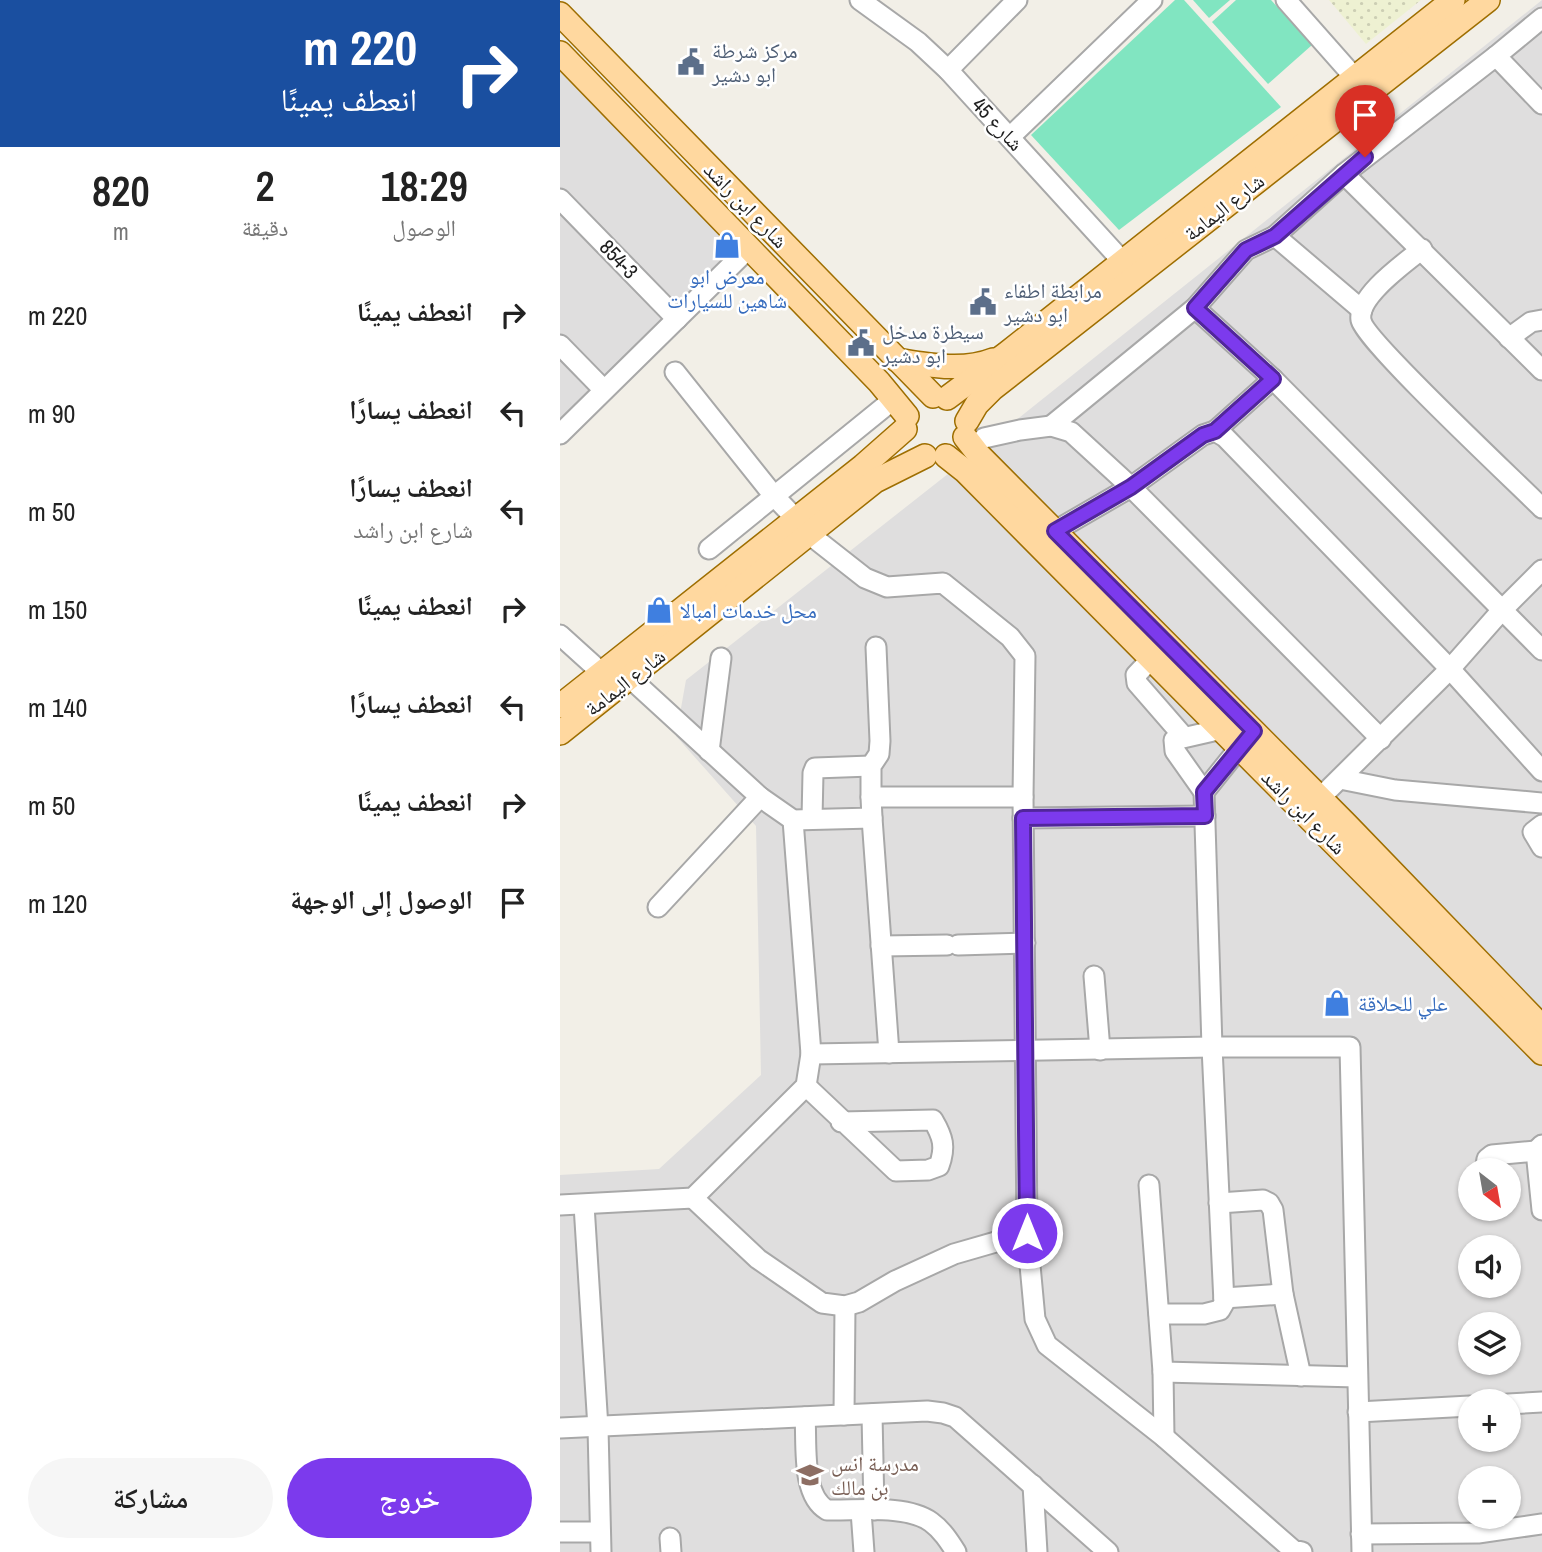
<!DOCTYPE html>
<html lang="ar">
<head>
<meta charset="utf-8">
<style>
	:root { --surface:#fff; --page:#f6f6f6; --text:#222; --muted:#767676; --accent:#7c3aed }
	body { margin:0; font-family:"Archivo Narrow","Noto Naskh Arabic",sans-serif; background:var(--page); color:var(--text); direction:rtl; height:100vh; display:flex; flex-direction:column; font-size:26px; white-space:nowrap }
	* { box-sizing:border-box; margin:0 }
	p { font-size:23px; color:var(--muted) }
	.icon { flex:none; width:38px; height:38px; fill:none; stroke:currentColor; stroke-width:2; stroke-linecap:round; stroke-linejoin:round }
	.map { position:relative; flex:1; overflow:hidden; direction:ltr }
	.drawer { display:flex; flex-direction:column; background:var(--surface); width:560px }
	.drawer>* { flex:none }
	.guide { background:#1a4fa0; color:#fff; overflow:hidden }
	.needle { width:46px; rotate:149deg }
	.buttons { position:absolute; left:898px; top:1158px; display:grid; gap:14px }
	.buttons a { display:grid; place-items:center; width:63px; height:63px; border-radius:50%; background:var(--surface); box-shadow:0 2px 5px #0004; font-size:35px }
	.pin { position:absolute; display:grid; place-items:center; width:60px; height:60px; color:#fff; margin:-72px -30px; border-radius:50% 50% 50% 0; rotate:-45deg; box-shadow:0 0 7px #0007 }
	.pin .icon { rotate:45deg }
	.me { position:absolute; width:77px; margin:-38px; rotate:0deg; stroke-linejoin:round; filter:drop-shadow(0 0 5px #0008) }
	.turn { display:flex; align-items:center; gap:24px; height:147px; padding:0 28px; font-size:32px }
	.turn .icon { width:91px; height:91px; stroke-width:2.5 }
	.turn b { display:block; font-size:49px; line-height:60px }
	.eta { display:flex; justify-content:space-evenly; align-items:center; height:119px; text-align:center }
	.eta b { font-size:42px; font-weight:600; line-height:49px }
	.primary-button { display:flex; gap:14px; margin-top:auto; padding:14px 28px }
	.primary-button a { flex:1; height:80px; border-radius:42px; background:var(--accent); color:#fff; font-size:28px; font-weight:600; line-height:80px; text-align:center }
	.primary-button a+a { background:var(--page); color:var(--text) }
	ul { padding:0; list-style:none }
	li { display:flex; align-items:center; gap:21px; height:98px; padding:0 28px }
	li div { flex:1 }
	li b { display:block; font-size:26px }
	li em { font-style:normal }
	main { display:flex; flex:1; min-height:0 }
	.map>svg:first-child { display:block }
	.residential { fill:#dfdede; fill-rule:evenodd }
	.farmland { fill:url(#farmland-dots) }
	.pitch { fill:#81e5c1 }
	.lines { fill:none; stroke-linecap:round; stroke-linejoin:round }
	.minor-casing { stroke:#a8a8a8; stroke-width:23 }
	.major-casing { stroke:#9e6e00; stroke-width:26 }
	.minor { stroke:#fff; stroke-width:19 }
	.major { stroke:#ffd89f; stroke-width:23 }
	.route-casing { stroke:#51269a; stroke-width:18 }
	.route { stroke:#7c3aed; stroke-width:12 }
	.labels { text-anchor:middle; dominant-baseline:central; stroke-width:5; stroke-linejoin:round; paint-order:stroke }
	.service-label { font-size:21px; fill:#4e5e75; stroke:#fff; text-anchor:start }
	.street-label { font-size:21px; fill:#212121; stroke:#fff }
	.shop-label { font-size:21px; fill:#366cbe; stroke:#fff; text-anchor:start }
	.education-label { font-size:21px; fill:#785e54; stroke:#fff; text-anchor:start }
</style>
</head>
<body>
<main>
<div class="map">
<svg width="982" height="1552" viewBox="0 0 982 1552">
	<defs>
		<pattern id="farmland-dots" width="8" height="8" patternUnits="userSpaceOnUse" patternTransform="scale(1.75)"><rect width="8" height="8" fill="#eef1d2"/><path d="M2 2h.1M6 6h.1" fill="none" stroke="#ccceb4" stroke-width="1.8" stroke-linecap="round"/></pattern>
	</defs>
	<rect width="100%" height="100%" fill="#f2efe7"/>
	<!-- residential -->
	<g class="residential">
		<path d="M982,0v1552h-982v-377l99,-6 102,-94 -5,-249 -80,-90 10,-56 314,-247zM910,1171h38v38h-38zM910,1248h38v38h-38zM910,1325h38v38h-38zM910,1402h38v38h-38zM910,1479h38v38h-38z"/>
		<path d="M0,72l175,177 -175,172z"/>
	</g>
	<!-- farmland -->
	<path class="farmland" d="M769,0h92l-55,44z"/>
	<!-- pitch -->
	<g class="pitch">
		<path d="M615,0h9l97,107 -162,123 -88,-95z"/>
		<path d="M633,0h37l-21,18z"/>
		<path d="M676,0h35l41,45 -44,39 -56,-62z"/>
	</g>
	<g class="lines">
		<defs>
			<g id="minor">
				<path d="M300,0l58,42 30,28 175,192"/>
				<path d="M726,0l69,78"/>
				<path d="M982,18l-46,38 46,48"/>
				<path d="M388,70l69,-70"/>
				<path d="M450,137l142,-137"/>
				<path d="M784,174l198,196"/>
				<path d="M0,199l117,120"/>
				<path d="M715,236l87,74"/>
				<path d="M862,249c-17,14 -65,47 -61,71 3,20 156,163 181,188"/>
				<path d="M635,308l78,71 269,271"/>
				<path d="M949,338l22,-16 11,-2"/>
				<path d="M0,345l44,45"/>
				<path d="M115,372l99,124 22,23"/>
				<path d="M491,426l144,-118 51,-58 29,-14 69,-62 152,-118"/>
				<path d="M655,431l58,-52"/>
				<path d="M0,434l190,-187"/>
				<path d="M424,438l36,-8 31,-4 20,6 60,55 250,252"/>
				<path d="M495,531l76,-44 72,-52 12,-4 10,6 225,232 92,102"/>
				<path d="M249,534l56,44 22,9 56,-4 67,54 15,19 -2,141 4,436 8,86 12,26 117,92 129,113 9,2"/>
				<path d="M149,549l185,-150"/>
				<path d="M0,635l42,38"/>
				<path d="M592,658l-16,17 1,8 47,54"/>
				<path d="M70,678l130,119 33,23 79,-2 -1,-21h152"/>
				<path d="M149,751l12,-93"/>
				<path d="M780,779l55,11 147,13"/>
				<path d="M644,792l-29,-41 -1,-11 48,-11"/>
				<path d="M311,797v-31l8,-12 1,-13 -4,-94"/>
				<path d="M760,798l130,-129 52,-59 40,-40"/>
				<path d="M312,818l17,235"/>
				<path d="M463,818l182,-2"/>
				<path d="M252,819l1,-46 2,-5 56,-2"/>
				<path d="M982,825l-9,7 9,15"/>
				<path d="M98,907l102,-110"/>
				<path d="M398,945l67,-2"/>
				<path d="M321,946l66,-1"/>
				<path d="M534,976l6,74"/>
				<path d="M251,1054l401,-7h138l12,505"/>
				<path d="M246,1086l90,85 32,-1 11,-4c7,-19 4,-29 -6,-46l-92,2"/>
				<path d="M982,1145l-6,6 6,59"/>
				<path d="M925,1171l2,-12 5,-4 44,-4"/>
				<path d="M589,1185l14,187 1,65"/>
				<path d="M133,1198l65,61 64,44 23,3 14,-4 36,-21 59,-27 73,-21"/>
				<path d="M659,1203l44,-3 6,3 4,7 10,84 18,82"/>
				<path d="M0,1205l133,-7 113,-112 5,-32 -18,-234"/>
				<path d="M24,1205l14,223 3,124"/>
				<path d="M664,1298l59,-4"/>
				<path d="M599,1314h45l16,-4 4,-7 -12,-256 -8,-255 44,-55"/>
				<path d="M603,1372l194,5"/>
				<path d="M948,1404l34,-2"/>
				<path d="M798,1412l112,-6"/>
				<path d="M312,1414l2,96"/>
				<path d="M284,1415l1,-109"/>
				<path d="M245,1417c2,27 -4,78 22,93 29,1 79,-6 104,12 11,8 18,19 25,30"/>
				<path d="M0,1428l367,-17 16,2 12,4 153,135"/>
				<path d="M473,1485l4,67"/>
				<path d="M301,1511l3,41"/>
				<path d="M0,1532h40"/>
				<path d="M801,1534l117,-1 64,-9"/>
				<path d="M110,1538l1,14"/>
			</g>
			<g id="major">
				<path d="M0,14l373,382"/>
				<path d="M0,53l319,329 28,34"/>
				<path d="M337,360c31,5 66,12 96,0"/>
				<path d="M387,398l59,-44 447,-354"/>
				<path d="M407,421l10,-17 15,-15 496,-389"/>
				<path d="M405,437l14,18 367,369 196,203"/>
				<path d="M386,456l19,15 577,582"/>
				<path d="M0,706l303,-240 42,-37"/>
				<path d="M0,733l315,-252 50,-25"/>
			</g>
		</defs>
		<!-- minor casing -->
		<use href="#minor" class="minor-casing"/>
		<!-- major casing -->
		<use href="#major" class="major-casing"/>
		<!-- minor -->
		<use href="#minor" class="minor"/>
		<!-- major -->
		<use href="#major" class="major"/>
	</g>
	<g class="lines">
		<defs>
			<path id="route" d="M467,1233l-4,-415 182,-2 -1,-24 50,-61 -199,-200 76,-44 72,-52 12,-4 58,-52 -78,-71 51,-58 29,-14 90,-79"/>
		</defs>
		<!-- route casing -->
		<use href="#route" class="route-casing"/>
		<!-- route -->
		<use href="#route" class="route"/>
	</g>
	<!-- icons -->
	<defs>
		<symbol id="civic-bare" viewBox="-9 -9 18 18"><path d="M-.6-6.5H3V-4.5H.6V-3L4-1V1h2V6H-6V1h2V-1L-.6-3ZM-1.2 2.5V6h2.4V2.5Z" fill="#5c6f8a" stroke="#fff" stroke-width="2.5" paint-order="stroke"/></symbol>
		<symbol id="shop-bare" viewBox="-9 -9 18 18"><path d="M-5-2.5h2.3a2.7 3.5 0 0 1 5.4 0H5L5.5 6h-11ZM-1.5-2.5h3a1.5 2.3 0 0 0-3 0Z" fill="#3f7fe0" stroke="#fff" stroke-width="2.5" paint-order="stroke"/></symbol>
		<symbol id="school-bare" viewBox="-9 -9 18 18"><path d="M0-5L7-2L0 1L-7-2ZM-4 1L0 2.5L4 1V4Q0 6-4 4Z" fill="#8d6e63" stroke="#fff" stroke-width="2.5" paint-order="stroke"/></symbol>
	</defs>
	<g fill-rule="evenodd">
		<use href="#civic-bare" x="112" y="43" width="38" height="38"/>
		<use href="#shop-bare" x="148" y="226" width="38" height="38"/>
		<use href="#civic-bare" x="404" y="283" width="38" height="38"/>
		<use href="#civic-bare" x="282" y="324" width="38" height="38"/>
		<use href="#shop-bare" x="80" y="591" width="38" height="38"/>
		<use href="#shop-bare" x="758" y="984" width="38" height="38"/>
		<use href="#school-bare" x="231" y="1456" width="38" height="38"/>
	</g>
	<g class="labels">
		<!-- service labels -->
		<g class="service-label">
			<text x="152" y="50">مركز شرطة<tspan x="152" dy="24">ابو دشير</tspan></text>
			<text x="444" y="290">مرابطة اطفاء<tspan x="444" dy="24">ابو دشير</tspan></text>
			<text x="322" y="331">سيطرة مدخل<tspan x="322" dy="24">ابو دشير</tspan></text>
		</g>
		<!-- street labels -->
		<g class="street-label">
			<text transform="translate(438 124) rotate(47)">شارع 45</text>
			<text transform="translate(186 205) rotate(46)">شارع ابن راشد</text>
			<text transform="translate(664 207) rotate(-38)">شارع اليمامة</text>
			<text transform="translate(59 259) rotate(46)">854-3</text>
			<text transform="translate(65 682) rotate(-38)">شارع اليمامة</text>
			<text transform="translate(744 812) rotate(45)">شارع ابن راشد</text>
		</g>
		<!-- shop labels -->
		<g class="shop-label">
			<text x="167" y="276" text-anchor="middle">معرض ابو<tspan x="167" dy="24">شاهين للسيارات</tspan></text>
			<text x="120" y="610">محل خدمات امبالا</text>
			<text x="798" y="1003">علي للحلاقة</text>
		</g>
		<!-- education labels -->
		<g class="education-label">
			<text x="271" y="1463">مدرسة انس<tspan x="271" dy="24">بن مالك</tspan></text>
		</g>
	</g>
</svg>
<div class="buttons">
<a><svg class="needle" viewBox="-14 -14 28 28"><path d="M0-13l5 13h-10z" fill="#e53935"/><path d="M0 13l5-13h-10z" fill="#767676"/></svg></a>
<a><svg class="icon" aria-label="sound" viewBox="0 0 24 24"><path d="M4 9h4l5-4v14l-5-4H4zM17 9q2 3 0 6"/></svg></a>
<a><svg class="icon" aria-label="layers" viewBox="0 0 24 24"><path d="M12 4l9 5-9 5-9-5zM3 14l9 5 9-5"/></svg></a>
<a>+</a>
<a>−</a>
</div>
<div class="pin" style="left:805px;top:157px;background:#d93025"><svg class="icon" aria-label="arrive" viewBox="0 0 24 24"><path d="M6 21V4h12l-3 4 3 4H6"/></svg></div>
<svg class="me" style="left:467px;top:1233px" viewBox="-20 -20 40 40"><circle r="17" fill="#7c3aed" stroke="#fff" stroke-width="3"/><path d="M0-11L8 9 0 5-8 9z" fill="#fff"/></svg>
</div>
<section class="drawer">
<div class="guide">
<div class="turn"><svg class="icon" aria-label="right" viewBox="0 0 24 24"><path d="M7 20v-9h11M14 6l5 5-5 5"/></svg><div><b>220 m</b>انعطف يمينًا</div></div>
</div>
<div class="eta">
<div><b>18:29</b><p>الوصول</p></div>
<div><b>2</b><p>دقيقة</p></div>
<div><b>820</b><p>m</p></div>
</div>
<ul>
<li><svg class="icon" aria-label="right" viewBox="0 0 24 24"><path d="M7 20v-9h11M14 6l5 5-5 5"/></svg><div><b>انعطف يمينًا</b></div><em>220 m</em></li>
<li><svg class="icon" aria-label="left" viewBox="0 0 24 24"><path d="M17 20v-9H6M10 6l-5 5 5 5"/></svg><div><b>انعطف يسارًا</b></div><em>90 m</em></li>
<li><svg class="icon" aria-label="left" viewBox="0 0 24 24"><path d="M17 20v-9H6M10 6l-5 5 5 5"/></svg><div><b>انعطف يسارًا</b><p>شارع ابن راشد</p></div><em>50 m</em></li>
<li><svg class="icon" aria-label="right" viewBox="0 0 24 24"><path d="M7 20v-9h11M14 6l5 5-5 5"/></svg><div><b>انعطف يمينًا</b></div><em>150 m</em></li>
<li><svg class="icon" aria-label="left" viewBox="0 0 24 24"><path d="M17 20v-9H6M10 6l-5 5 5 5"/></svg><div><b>انعطف يسارًا</b></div><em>140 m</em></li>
<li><svg class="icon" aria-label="right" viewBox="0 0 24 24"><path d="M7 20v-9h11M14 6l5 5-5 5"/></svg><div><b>انعطف يمينًا</b></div><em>50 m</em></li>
<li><svg class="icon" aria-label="arrive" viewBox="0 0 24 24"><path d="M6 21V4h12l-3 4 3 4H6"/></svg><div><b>الوصول إلى الوجهة</b></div><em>120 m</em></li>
</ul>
<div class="primary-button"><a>خروج</a><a>مشاركة</a></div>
</section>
</main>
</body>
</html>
